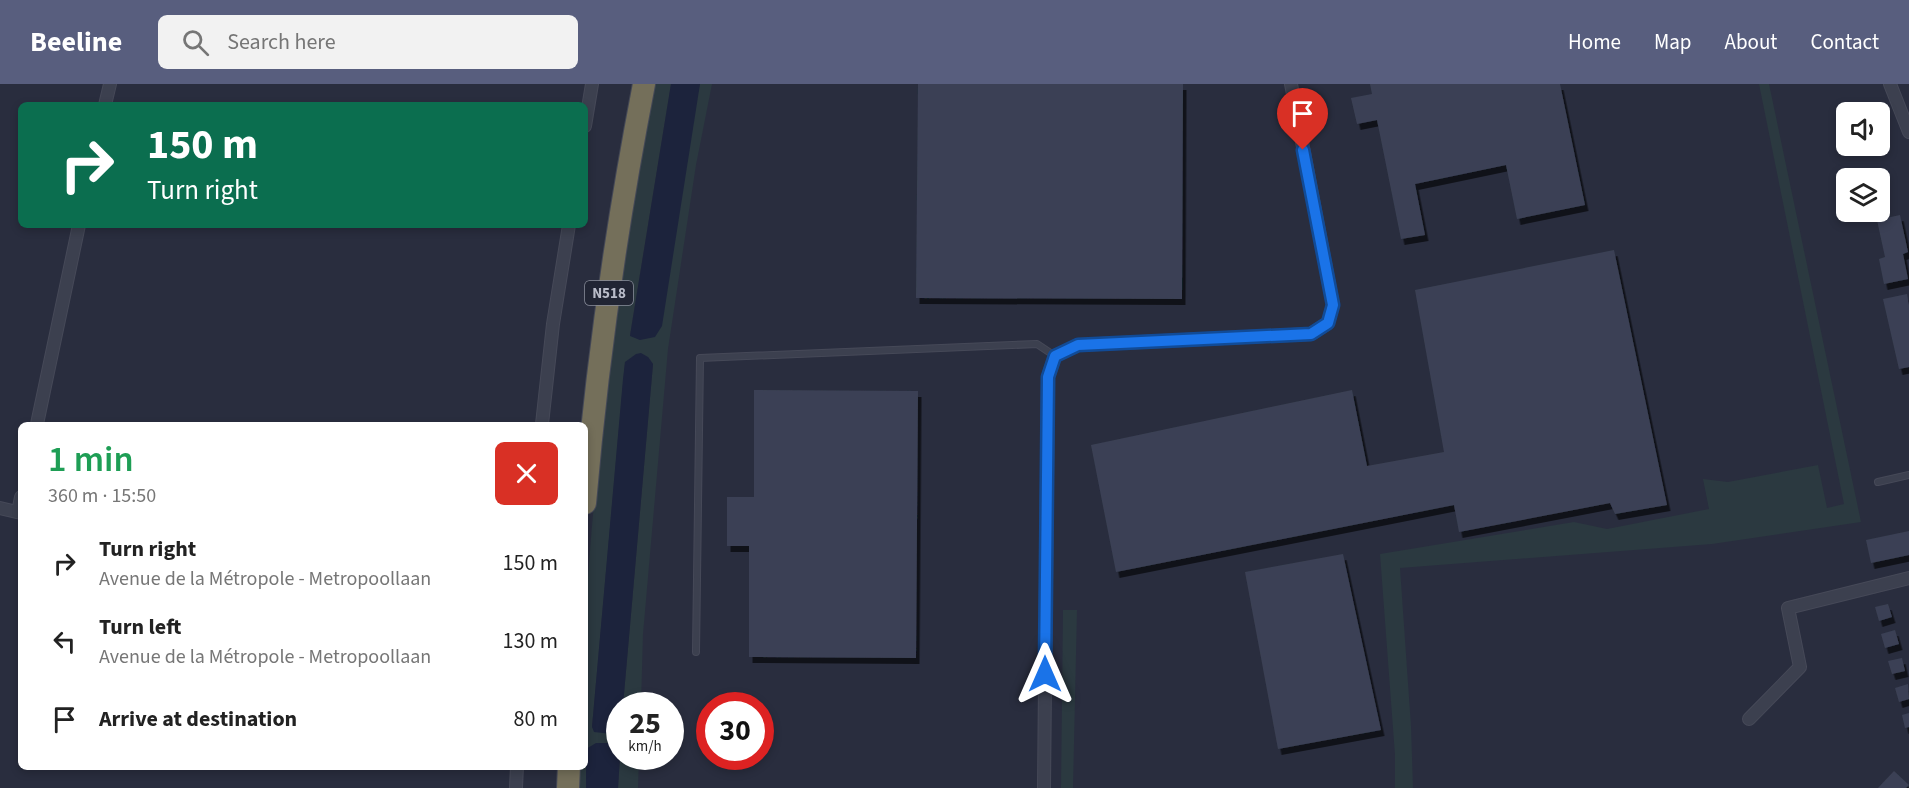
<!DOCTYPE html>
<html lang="en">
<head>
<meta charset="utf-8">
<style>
	:root { --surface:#fff; --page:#f2f2f2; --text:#222; --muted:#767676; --accent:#585e7e }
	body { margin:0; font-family:"Source Sans 3",sans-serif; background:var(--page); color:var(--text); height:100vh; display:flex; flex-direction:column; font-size:22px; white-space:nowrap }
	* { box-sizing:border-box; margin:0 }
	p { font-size:20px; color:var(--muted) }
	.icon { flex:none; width:33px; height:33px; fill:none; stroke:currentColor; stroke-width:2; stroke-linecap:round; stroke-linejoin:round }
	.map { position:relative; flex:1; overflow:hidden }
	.drawer { position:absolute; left:18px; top:338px; width:570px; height:348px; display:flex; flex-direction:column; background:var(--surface); border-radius:9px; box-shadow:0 3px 9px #0003 }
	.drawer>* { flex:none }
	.banner { position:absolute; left:18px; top:18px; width:570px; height:126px; border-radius:9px; box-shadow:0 3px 9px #0003; background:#0b6e4f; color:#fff; overflow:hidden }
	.fabs { position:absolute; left:1836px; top:18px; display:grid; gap:12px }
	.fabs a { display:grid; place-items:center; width:54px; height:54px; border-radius:9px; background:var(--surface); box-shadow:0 3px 9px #0003; font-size:30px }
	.speed { position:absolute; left:606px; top:608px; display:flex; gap:12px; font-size:30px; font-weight:700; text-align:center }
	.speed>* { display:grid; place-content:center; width:78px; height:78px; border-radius:50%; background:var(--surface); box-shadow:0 3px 9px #0003; line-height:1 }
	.speed small { font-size:15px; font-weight:400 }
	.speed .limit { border:9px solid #d22; background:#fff; color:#111 }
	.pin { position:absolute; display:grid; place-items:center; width:51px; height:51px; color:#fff; margin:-62px -26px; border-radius:50% 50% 50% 0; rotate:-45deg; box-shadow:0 0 6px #0007 }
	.pin .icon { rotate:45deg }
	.me { position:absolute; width:66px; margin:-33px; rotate:0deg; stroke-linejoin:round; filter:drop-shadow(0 0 4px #0008) }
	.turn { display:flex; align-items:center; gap:21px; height:126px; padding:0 30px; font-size:27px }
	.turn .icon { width:78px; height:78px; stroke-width:2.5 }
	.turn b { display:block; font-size:42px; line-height:51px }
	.round { display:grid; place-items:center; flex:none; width:63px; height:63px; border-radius:9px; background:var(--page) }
	.headline { display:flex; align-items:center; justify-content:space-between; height:102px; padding:0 30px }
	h1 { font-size:36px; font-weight:600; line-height:45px; color:#1e9e55 }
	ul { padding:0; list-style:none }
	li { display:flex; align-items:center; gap:18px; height:78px; padding:0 30px }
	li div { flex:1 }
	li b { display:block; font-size:22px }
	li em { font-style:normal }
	header { display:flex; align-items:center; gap:36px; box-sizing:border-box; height:84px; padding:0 30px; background:var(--accent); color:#fff }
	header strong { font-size:28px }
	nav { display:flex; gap:33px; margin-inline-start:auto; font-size:21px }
	.search { width:420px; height:54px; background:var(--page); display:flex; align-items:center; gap:15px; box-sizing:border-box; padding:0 21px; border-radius:9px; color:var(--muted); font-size:22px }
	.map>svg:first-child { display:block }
	.green { fill:#2b3940 }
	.water { fill:#1c233c }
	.building { fill:#3b4154; filter:url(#shadow) }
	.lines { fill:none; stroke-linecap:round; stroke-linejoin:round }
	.lane-casing { stroke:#464958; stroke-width:8 }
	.street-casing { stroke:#464958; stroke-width:14 }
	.highway-casing { stroke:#444856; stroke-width:24 }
	.lane { stroke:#3c404f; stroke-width:6 }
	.street { stroke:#3c404f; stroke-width:12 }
	.highway { stroke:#746f5a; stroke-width:22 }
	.route-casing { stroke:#114b97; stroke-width:15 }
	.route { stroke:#1a73e8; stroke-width:10 }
	.labels { text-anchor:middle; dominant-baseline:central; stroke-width:6; stroke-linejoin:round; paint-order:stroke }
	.shield { fill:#212534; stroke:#8b8f9c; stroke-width:1.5 }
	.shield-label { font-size:15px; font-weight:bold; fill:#b9bcc9 }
</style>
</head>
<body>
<header>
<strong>Beeline</strong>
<div class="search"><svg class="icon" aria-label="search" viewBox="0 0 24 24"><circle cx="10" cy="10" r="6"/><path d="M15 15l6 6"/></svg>Search here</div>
<nav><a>Home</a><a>Map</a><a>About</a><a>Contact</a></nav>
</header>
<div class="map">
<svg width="1909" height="704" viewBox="0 0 1909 704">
	<defs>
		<filter id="shadow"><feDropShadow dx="3.5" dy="6" stdDeviation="0" flood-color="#0009"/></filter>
	</defs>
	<rect width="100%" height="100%" fill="#292d3e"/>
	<!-- green -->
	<g class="green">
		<path d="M653,0h18l-41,251 10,5 60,-256h12l-16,81 -28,184 -25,285 -2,71h-18l30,-341 -5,-7 -23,5 -33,365 20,7 7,-3v21l-1,-4 -32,6v34h-8v-21l7,-1c0,-45 -2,-91 0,-136 9,-183 36,-366 68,-546z"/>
		<path d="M1759,0h10l92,438 -149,22 -312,24 11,158 2,62h-18v-33l-15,-201 194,-32 33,7 102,-20 -6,-30 25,3 90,-17 9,43 17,-4z"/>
		<path d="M1063,526h14l-4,178h-12z"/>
		<path d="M620,672h19l-1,32h-20z"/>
	</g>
	<!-- water -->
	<g class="water">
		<path d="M671,0h29l-38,242 -7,11 -15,3 -10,-4z"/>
		<path d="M641,269l7,4 5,7 -30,341h-3l-1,26 -7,3 -18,-2 -2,-5 31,-348 2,-17 11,-8z"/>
		<path d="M596,659h15l7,5 2,8 -2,32h-32v-39z"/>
	</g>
	<!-- building -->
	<g class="building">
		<path d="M918,0h265l-1,215 -266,-1z"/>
		<path d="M1370,0h190l25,121 -68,14 -11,-54 -91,19 10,51 -24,4 -24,-119 -20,4 -6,-26 21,-4z"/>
		<path d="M1900,131l8,37 -5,2 5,25 -24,5 -5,-25 6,-2 -8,-37z"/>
		<path d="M1614,166l53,255 -52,9 -5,-11 -151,29 -5,-27 -338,67 -25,-127 261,-55 15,76 77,-14 -29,-162z"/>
		<path d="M1907,210l2,11v62l-10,2 -16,-70z"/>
		<path d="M754,306l164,1 -2,267 -167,-1v-111h-22v-49h27z"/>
		<path d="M1909,447v24l-38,8 -5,-23z"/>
		<path d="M1343,470l38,176 -103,19 -33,-177z"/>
		<path d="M1888,520l4,13 -13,4 -4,-14z"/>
		<path d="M1895,546l4,14 -14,4 -4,-14z"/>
		<path d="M1902,574l3,13 -13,3 -4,-13z"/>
		<path d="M1908,600l1,15 -10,3 -4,-14z"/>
		<path d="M1909,629v14l-4,1 -3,-13z"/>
		<path d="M1894,687l15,14 -3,3h-28z"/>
	</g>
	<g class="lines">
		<defs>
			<g id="lane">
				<path d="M1878,398l31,-7"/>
				<path d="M696,568l4,-294 337,-14 18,12"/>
			</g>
			<g id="street">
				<path d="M1890,0l19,48"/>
				<path d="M105,21l5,-21"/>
				<path d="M585,42l7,-42"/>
				<path d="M37,340l42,-199"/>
				<path d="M542,340l11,-100 16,-99"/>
				<path d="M0,424l21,5"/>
				<path d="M18,428l3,-15"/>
				<path d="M1749,635l51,-52 -12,-59 121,-30"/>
				<path d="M516,704l1,-22"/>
				<path d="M1044,704l4,-411 7,-21 23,-11 233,-11 17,-11 5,-18 -42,-221"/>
			</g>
			<g id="highway">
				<path d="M585,419c12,-140 32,-280 59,-419"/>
				<path d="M568,704l1,-22"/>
			</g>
		</defs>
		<!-- lane casing -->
		<use href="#lane" class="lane-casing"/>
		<!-- street casing -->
		<use href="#street" class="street-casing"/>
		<!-- highway casing -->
		<use href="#highway" class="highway-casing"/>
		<!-- lane -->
		<use href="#lane" class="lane"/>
		<!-- street -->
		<use href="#street" class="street"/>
		<!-- highway -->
		<use href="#highway" class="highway"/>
	</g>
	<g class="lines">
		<defs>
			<path id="route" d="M1045,590l3,-297 7,-21 23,-11 233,-11 17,-11 5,-18 -30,-155"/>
		</defs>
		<!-- route casing -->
		<use href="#route" class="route-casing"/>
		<!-- route -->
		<use href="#route" class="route"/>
	</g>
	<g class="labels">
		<!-- shield labels -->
		<rect class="shield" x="585" y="197" width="48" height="24" rx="4.5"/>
		<g class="shield-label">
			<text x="609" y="209">N518</text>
		</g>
	</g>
</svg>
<div class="fabs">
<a><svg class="icon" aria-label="sound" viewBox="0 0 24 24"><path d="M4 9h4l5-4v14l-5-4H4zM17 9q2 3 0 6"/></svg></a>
<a><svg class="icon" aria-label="layers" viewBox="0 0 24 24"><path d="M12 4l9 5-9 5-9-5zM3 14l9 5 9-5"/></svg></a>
</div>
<div class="speed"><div>25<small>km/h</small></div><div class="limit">30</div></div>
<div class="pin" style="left:1303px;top:66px;background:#d93025"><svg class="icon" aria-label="arrive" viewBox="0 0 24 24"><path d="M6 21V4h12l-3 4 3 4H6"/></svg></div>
<svg class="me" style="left:1045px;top:590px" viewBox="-20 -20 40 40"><path d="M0-17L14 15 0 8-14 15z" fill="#1a73e8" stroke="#fff" stroke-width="4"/></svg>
<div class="banner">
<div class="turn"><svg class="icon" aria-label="right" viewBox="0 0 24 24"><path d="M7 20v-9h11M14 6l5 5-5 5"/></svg><div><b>150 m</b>Turn right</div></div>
</div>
<section class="drawer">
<div class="headline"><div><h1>1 min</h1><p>360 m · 15:50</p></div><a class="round" style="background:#d93025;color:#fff"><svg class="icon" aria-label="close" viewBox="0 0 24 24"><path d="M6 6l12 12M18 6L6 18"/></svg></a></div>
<ul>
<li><svg class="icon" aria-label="right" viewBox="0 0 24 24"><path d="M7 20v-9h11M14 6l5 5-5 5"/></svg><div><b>Turn right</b><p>Avenue de la Métropole - Metropoollaan</p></div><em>150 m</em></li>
<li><svg class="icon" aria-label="left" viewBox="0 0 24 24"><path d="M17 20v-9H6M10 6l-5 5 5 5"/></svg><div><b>Turn left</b><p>Avenue de la Métropole - Metropoollaan</p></div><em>130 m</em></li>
<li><svg class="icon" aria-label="arrive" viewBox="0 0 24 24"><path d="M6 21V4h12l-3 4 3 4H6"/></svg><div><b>Arrive at destination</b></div><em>80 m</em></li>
</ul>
</section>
</div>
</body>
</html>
